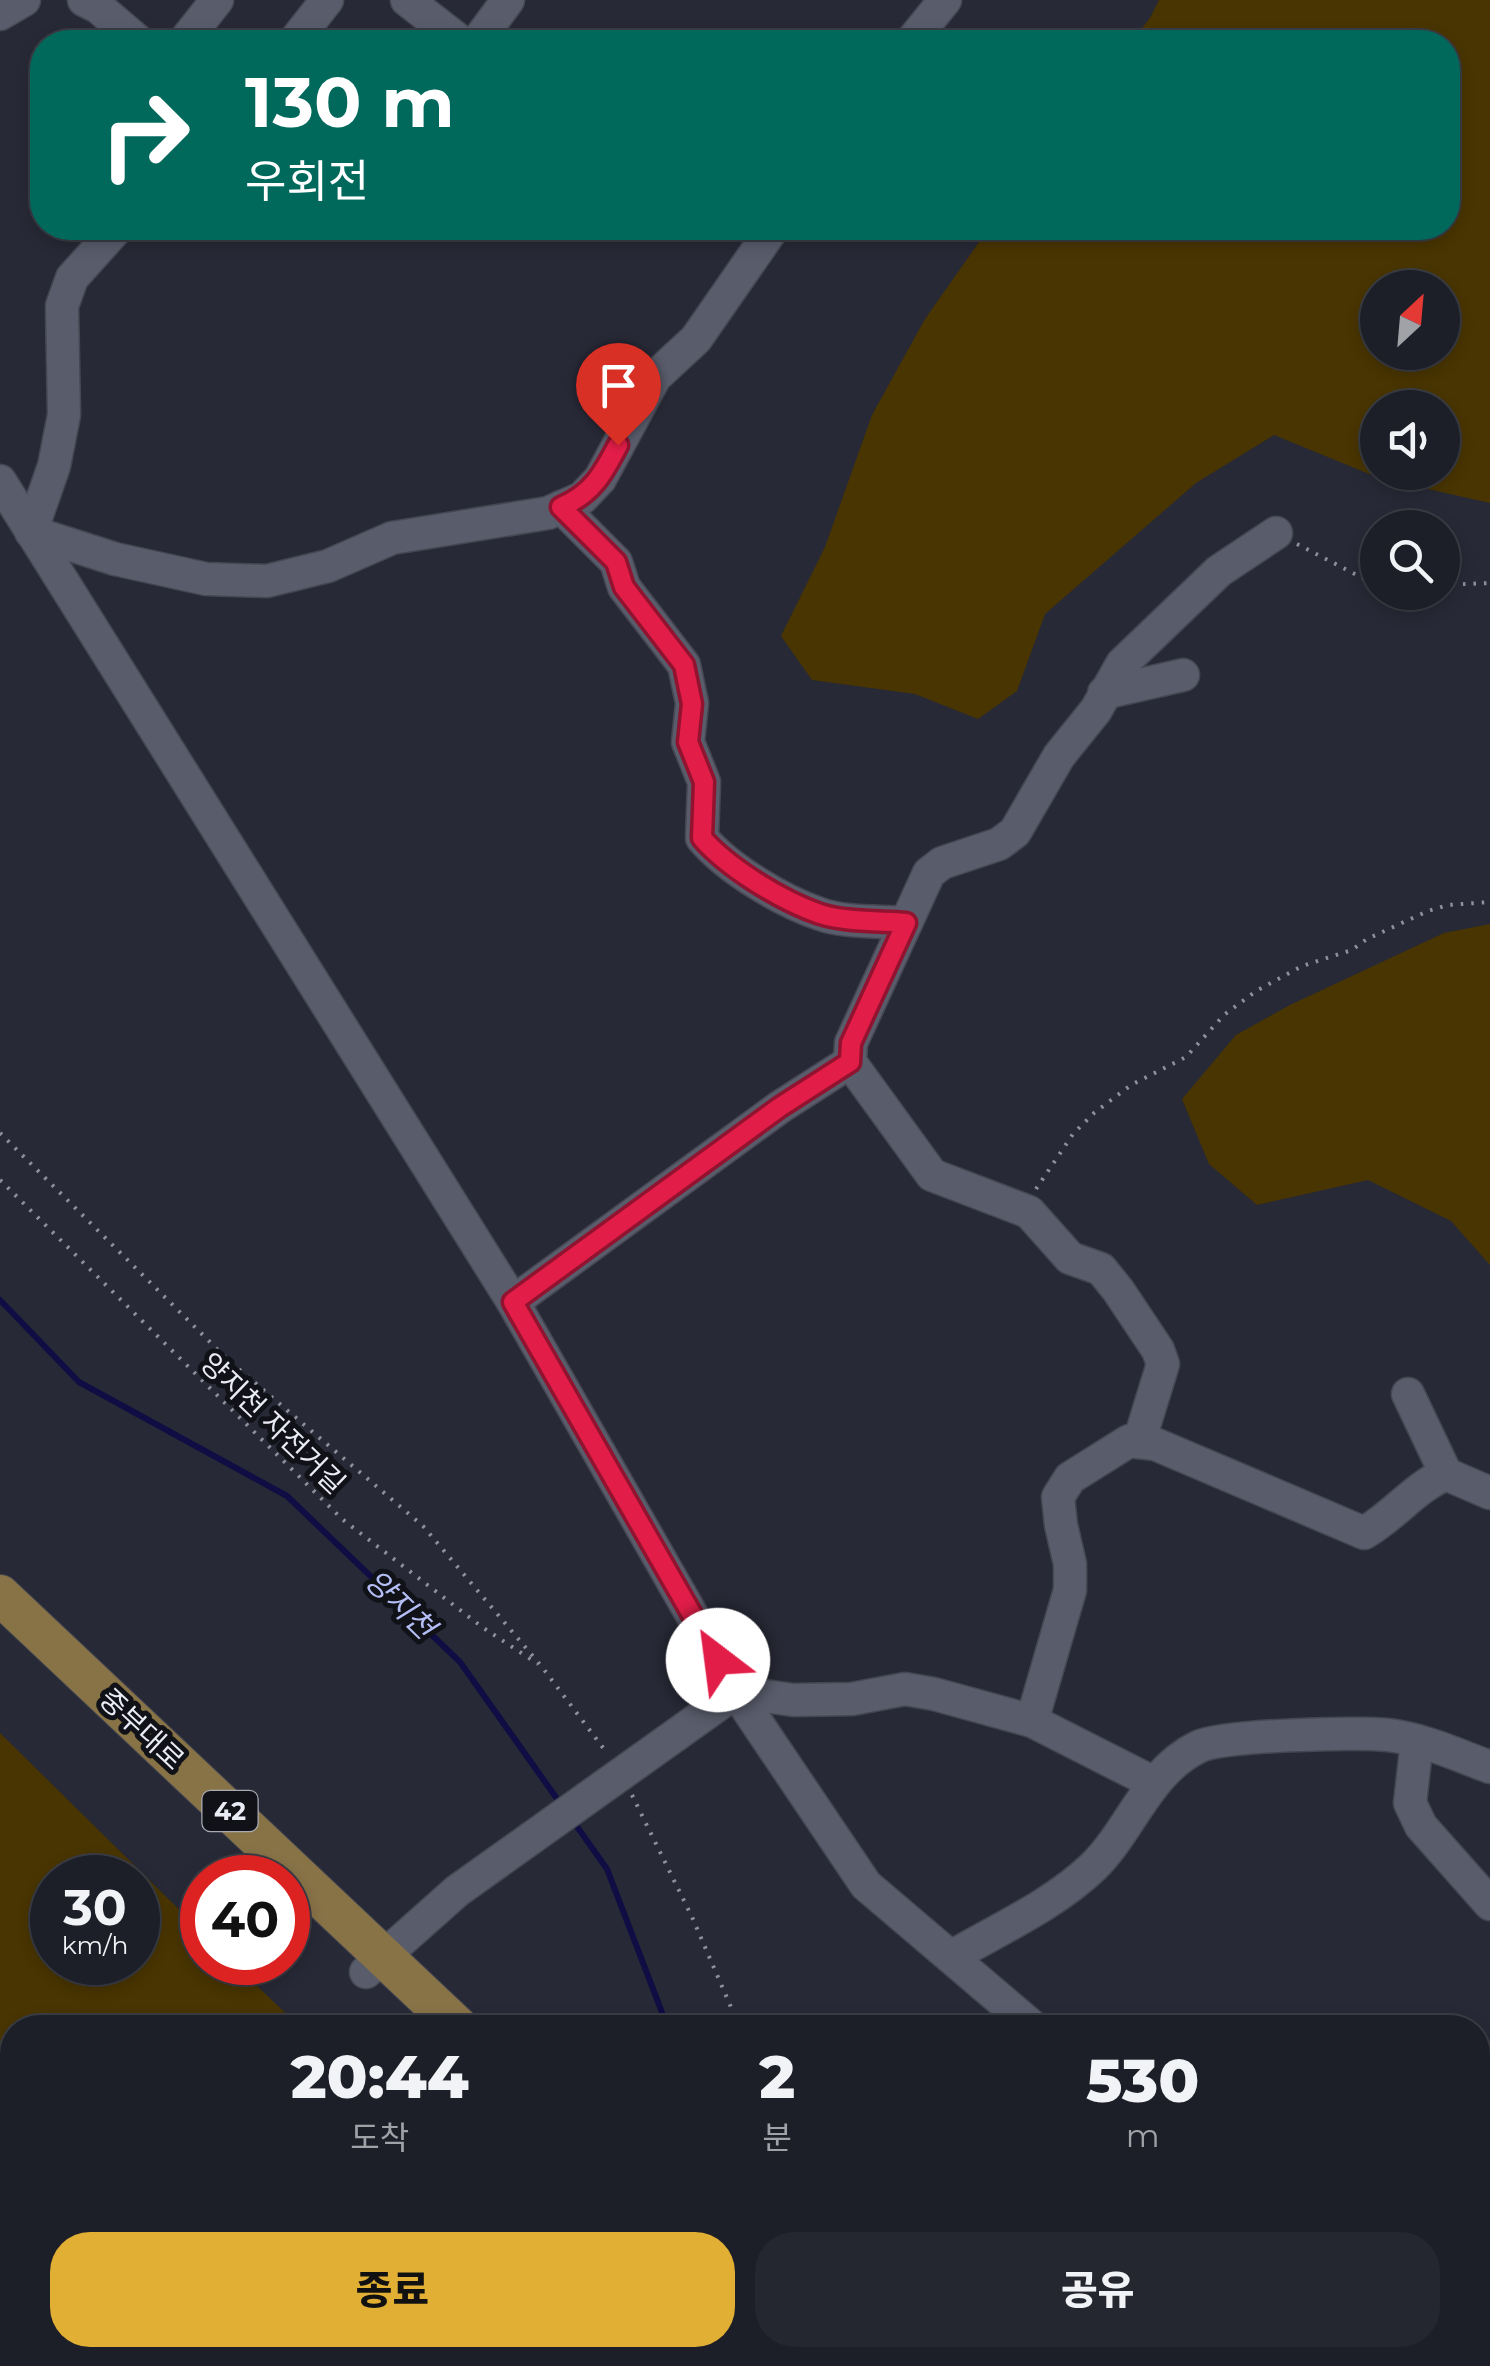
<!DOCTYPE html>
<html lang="ko">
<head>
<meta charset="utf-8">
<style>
	:root { --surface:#1d1f28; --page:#252730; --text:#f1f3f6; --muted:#a0a2a8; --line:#3b3d45; --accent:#e1af34 }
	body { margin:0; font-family:Montserrat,"Noto Sans KR",sans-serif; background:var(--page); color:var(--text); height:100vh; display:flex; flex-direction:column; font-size:38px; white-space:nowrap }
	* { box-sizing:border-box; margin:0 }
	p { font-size:32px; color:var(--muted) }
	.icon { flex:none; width:55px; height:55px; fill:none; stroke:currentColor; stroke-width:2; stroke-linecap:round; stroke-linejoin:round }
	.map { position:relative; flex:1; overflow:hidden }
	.side { position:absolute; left:0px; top:2015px; width:1490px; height:352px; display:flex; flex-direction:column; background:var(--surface); border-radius:40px 40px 0 0; box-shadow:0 5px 15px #0003,0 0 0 2px var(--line) }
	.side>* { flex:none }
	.banner { position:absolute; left:30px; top:30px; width:1430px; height:210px; border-radius:40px; box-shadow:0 5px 15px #0003,0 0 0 2px var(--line); background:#00695c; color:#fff; overflow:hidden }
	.needle { width:65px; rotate:26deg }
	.fabs { position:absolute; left:1360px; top:270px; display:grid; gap:20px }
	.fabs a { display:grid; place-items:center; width:100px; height:100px; border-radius:50%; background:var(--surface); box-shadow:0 5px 15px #0003,0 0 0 2px var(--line); font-size:50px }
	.speed { position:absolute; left:30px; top:1855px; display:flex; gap:20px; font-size:50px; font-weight:700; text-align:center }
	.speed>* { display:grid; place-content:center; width:130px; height:130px; border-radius:50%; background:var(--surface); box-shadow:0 5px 15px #0003,0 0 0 2px var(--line); line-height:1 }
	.speed small { font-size:25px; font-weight:400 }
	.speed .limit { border:15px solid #d22; background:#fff; color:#111 }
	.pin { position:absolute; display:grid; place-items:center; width:85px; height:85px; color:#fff; margin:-102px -42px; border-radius:50% 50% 50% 0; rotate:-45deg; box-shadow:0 0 10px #0007 }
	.pin .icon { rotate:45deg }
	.me { position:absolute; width:110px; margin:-55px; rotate:330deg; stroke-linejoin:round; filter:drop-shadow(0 0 8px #0008) }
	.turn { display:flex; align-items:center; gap:35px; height:210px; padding:0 50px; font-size:45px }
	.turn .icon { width:130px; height:130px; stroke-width:2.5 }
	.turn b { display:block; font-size:70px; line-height:85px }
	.eta { display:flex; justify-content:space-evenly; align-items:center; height:170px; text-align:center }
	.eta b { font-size:60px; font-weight:800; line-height:70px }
	.button { display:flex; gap:20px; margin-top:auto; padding:20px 50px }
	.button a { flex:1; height:115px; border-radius:40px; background:var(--accent); color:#111; font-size:40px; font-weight:800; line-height:115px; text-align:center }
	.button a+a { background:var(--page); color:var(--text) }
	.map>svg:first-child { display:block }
	.green { fill:#493501; fill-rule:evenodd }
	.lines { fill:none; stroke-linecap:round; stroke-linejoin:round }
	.stream { stroke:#100c44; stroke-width:6 }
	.minor-casing { stroke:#444651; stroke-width:35 }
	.major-casing { stroke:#444651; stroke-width:42 }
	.path { stroke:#8e909b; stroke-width:4; stroke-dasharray:2.5 8; stroke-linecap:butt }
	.minor { stroke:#595c6b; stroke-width:32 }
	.major { stroke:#887347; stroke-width:40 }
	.route-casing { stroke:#92132f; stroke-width:25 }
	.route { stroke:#e11d48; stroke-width:18 }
	.labels { text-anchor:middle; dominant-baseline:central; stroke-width:10; stroke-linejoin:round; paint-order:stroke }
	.shield { fill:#111218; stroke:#a9abb3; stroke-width:2.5 }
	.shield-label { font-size:25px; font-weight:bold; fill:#eaecf5 }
	.street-label { font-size:28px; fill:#eaecf5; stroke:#111218 }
	.water-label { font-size:30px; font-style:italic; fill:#b4bef5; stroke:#111218 }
</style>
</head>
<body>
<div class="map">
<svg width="1490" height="2366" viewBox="0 0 1490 2366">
	<rect width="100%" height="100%" fill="#272936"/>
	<!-- green -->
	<g class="green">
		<path d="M1159,0h331v503l-111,-25 -105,-43 -78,48 -151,131 -28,77 -39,28 -63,-25 -103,-14 -31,-44 44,-89 47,-132 53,-96 64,-91h459v-186h-317l19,-24zM1378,288h64v64h-64zM1378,408h64v64h-64z"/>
		<path d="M1490,924v341l-39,-44 -83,-41 -111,25 -48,-41 -27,-65 54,-64 54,-30 154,-72z"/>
		<path d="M0,1733l202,199v30l31,1 67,64 -288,1v327h561l7,11h-580zM52,1878h86v84h-86z"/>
	</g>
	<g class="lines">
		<!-- stream -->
		<g class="stream">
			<path d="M0,1300l79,82 208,114 173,166 100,141"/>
			<path d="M573,1821l34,48 61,159"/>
			<path d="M795,2355l5,11"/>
		</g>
		<defs>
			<g id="minor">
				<path d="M84,0l14,7 41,35"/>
				<path d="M407,0l54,42"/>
				<path d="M0,14l24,-14"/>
				<path d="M184,42l33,-42"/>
				<path d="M294,42l33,-42"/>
				<path d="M477,42l31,-42"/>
				<path d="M911,42l34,-42"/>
				<path d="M117,228l-45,50 -10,28 2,109 -10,51 -23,66 84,27 91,20 61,2 61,-15 64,-28 156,-25 34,-15 18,-19 55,-102 41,-38 77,-111"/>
				<path d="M0,481l513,821 223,390 -279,199 -91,81"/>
				<path d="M561,507l55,55 8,25 60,78 8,38 -4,39 16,40 -2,56c26,31 80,63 118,76 25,9 59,7 86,9"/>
				<path d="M1104,693l79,-18"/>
				<path d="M513,1302l267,-195 70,-45"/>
				<path d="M1408,1394l38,80"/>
				<path d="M1139,1442l24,-78 -5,-14 -40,-60 -17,-21 -31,-11 -41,-46 -97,-37 -82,-113 1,-19 78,-170 13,-10 57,-19 16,-12 44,-76 37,-46 26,-46 97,-93 57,-38"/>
				<path d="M736,1692l130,193 168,143"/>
				<path d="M736,1692l57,8 59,-1 53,-10 29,5 98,27 122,62"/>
				<path d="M1032,1721l38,-131v-26l-9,-39 -3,-28 12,-19 59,-37 26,3 209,89c30,-17 51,-46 82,-59l44,19"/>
				<path d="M1417,1741l-7,62 11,23 69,78"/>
				<path d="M951,1957c48,-28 102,-52 142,-90 38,-37 54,-95 105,-120 25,-12 158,-15 190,-12 35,4 69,20 102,32"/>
				<path d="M1434,2355l14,11"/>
			</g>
			<g id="major">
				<path d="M0,1595l459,433"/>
				<path d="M678,2355l6,11"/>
			</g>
		</defs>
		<!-- minor casing -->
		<use href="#minor" class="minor-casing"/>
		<!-- major casing -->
		<use href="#major" class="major-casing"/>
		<!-- path -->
		<g class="path">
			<path d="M1297,544l81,42"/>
			<path d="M1442,585l48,-2"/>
			<path d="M0,1133l227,226 196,167 119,141 65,86"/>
			<path d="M0,1180l342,339 140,108 56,37"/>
			<path d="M1036,1189l37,-55 21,-21 37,-28 55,-28 38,-42 32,-24 46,-25 50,-16 15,-11 61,-28 20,-6 42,-3"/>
			<path d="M632,1795l60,122 48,111"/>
			<path d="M0,2257l12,5"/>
			<path d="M896,2355l6,11"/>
			<path d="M77,2366l1,-11"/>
		</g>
		<!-- minor -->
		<use href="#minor" class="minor"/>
		<!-- major -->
		<use href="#major" class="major"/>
	</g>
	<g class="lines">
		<defs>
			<path id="route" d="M618,445c-15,29 -26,49 -57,62l55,55 8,25 60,78 8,39 -4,38 16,40 -2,56c26,30 80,63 118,76 25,8 59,7 86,9l-55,120 -1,19 -70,45 -267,195 205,358"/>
		</defs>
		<!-- route casing -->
		<use href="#route" class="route-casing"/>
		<!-- route -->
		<use href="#route" class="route"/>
	</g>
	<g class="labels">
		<!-- shield labels -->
		<rect class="shield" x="202.5" y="1791" width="55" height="40" rx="8"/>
		<g class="shield-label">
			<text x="230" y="1811">42</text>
		</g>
		<!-- street labels -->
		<g class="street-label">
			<text transform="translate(273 1423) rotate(44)">양지천 자전거길</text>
			<text transform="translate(142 1729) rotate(43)">중부대로</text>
		</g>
		<!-- water labels -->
		<g class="water-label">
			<text transform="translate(400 1604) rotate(44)">양지천</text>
		</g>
	</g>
</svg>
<div class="fabs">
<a><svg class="needle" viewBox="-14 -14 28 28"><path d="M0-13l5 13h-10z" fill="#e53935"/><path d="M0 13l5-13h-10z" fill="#a0a2a8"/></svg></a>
<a><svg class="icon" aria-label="sound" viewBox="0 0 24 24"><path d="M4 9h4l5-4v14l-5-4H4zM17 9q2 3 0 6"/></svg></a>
<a><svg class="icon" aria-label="search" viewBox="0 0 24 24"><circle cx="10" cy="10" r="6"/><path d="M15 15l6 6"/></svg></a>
</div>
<div class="speed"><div>30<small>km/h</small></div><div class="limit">40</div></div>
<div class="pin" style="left:618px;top:445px;background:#d93025"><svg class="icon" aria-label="arrive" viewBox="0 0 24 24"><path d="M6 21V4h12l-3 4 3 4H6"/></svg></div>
<svg class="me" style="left:718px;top:1660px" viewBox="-20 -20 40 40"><circle r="19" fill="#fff"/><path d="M0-13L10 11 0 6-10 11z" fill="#e11d48"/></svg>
<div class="banner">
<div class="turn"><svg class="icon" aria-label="right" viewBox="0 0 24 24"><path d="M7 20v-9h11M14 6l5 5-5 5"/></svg><div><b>130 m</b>우회전</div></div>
</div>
<section class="side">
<div class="eta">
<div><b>20:44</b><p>도착</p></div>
<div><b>2</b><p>분</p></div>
<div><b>530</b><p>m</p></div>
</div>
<div class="button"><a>종료</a><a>공유</a></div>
</section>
</div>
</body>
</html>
